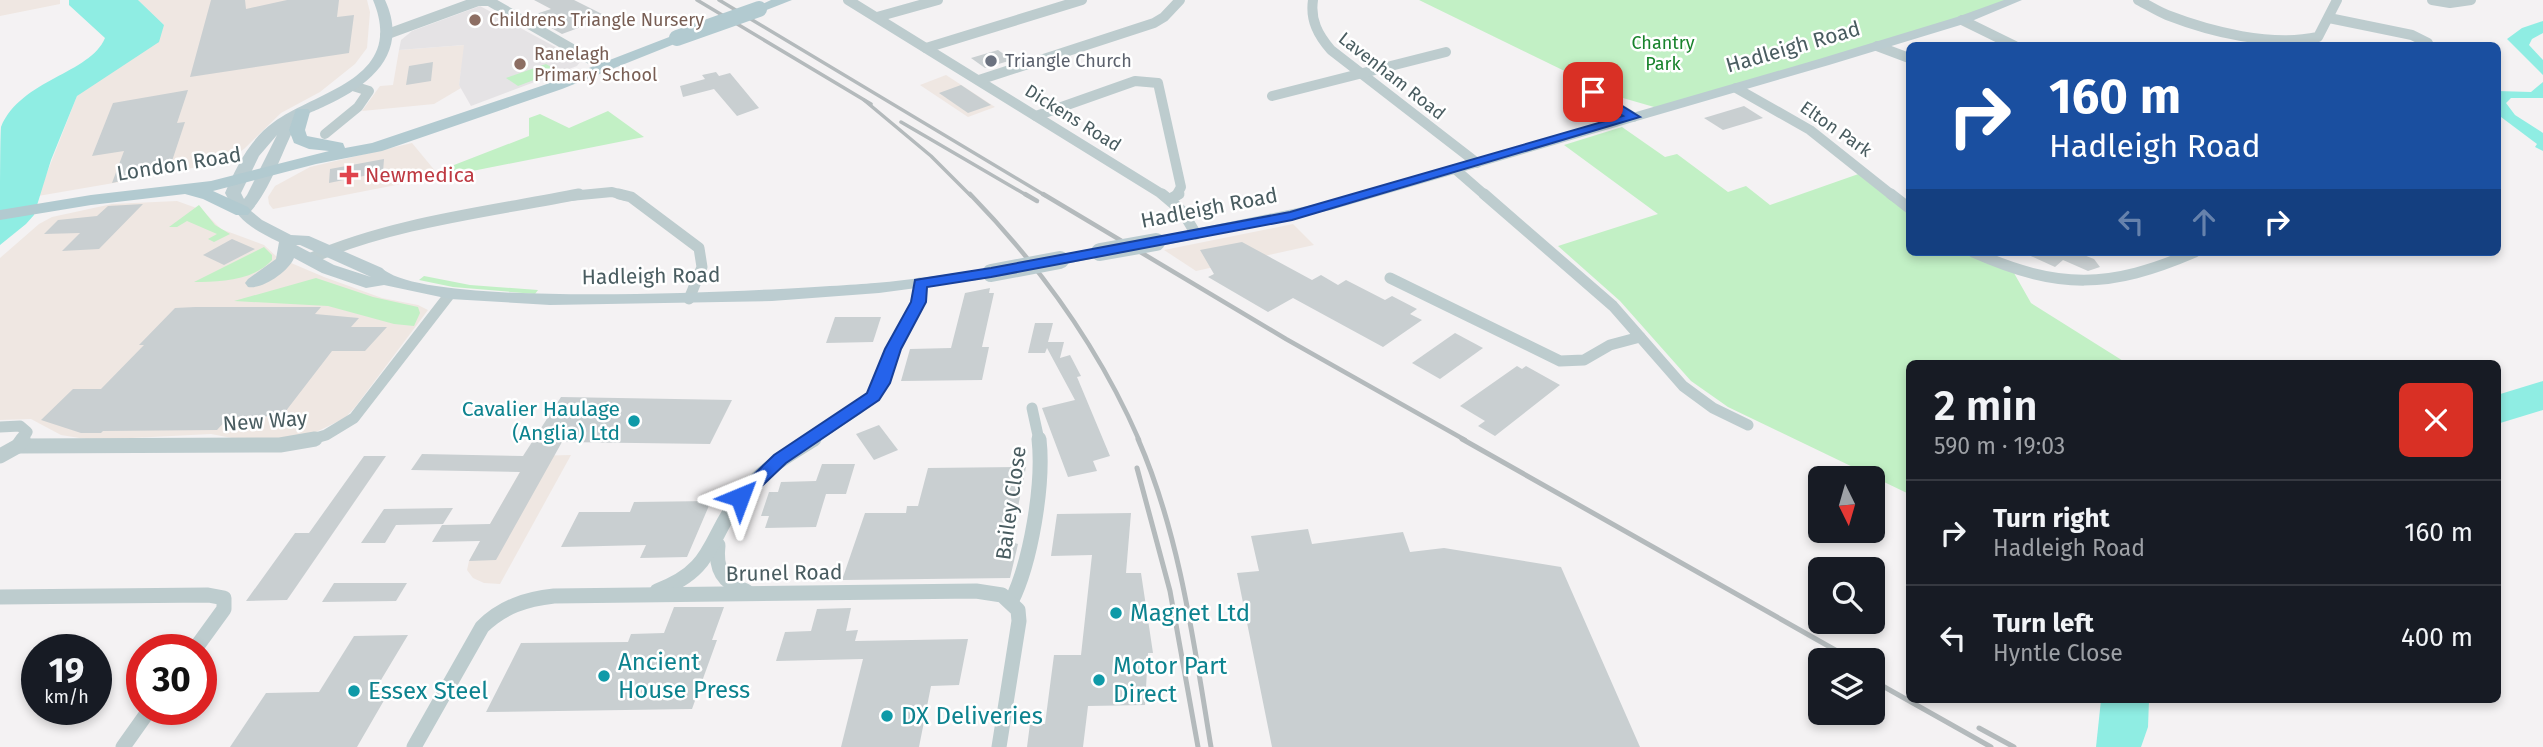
<!DOCTYPE html>
<html lang="en">
<head>
<meta charset="utf-8">
<style>
	:root { --surface:#171b24; --page:#20242c; --text:#f1f3f6; --muted:#9ea1a6; --line:#363941 }
	body { margin:0; font-family:"Fira Sans",sans-serif; background:var(--page); color:var(--text); height:100vh; display:flex; flex-direction:column; font-size:26px; white-space:nowrap }
	* { box-sizing:border-box; margin:0 }
	p { font-size:23px; color:var(--muted) }
	.icon { flex:none; width:38px; height:38px; fill:none; stroke:currentColor; stroke-width:2; stroke-linecap:round; stroke-linejoin:round }
	.map { position:relative; flex:1; overflow:hidden }
	.drawer { position:absolute; left:1906px; top:360px; width:595px; height:343px; display:flex; flex-direction:column; background:var(--surface); border-radius:10px; box-shadow:0 4px 10px #0003 }
	.drawer>* { flex:none }
	.guide { position:absolute; left:1906px; top:42px; width:595px; height:214px; border-radius:10px; box-shadow:0 4px 10px #0003; background:#1a4fa0; color:#fff; overflow:hidden }
	.needle { width:46px; rotate:175deg }
	.controls { position:absolute; left:1808px; top:466px; display:grid; gap:14px }
	.controls a { display:grid; place-items:center; width:77px; height:77px; border-radius:10px; background:var(--surface); box-shadow:0 4px 10px #0003; font-size:35px }
	.speed { position:absolute; left:21px; top:634px; display:flex; gap:14px; font-size:35px; font-weight:700; text-align:center }
	.speed>* { display:grid; place-content:center; width:91px; height:91px; border-radius:50%; background:var(--surface); box-shadow:0 4px 10px #0003; line-height:1 }
	.speed small { font-size:18px; font-weight:400 }
	.speed .limit { border:10px solid #d22; background:#fff; color:#111 }
	.pin { position:absolute; display:grid; place-items:center; width:60px; height:60px; color:#fff; margin:-30px; border-radius:14px; box-shadow:0 4px 10px #0006 }
	.me { position:absolute; width:77px; margin:-38px; rotate:44deg; stroke-linejoin:round; filter:drop-shadow(0 0 5px #0008) }
	.turn { display:flex; align-items:center; gap:24px; height:147px; padding:0 28px; font-size:32px }
	.turn .icon { width:91px; height:91px; stroke-width:2.5 }
	.turn b { display:block; font-size:49px; line-height:60px }
	.lanes { display:flex; align-items:center; height:66px; padding:0 28px; background:#0003; justify-content:center; gap:35px; direction:ltr }
	.lanes .off { opacity:.35 }
	.round { display:grid; place-items:center; flex:none; width:74px; height:74px; border-radius:10px; background:var(--page) }
	.headline { display:flex; align-items:center; justify-content:space-between; height:119px; padding:0 28px }
	h1 { font-size:42px; font-weight:600; line-height:52px }
	ul { padding:0; list-style:none }
	li { display:flex; align-items:center; gap:21px; height:105px; padding:0 28px; border-top:2px solid var(--line) }
	li div { flex:1 }
	li b { display:block; font-size:26px }
	li em { font-style:normal }
	.map>svg:first-child { display:block }
	.commercial { fill:#efe7e2 }
	.education { fill:#e5e3e5 }
	.green { fill:#c2f0c5 }
	.water { fill:#8fede3 }
	.building { fill:#c9cfd1 }
	.lines { fill:none; stroke-linecap:round; stroke-linejoin:round }
	.street-far2 { stroke:#bdccce; stroke-width:10 }
	.street-far1 { stroke:#bdccce; stroke-width:11 }
	.street { stroke:#bdccce; stroke-width:15 }
	.secondary { fill:#bbccd0; fill-rule:evenodd }
	.primary { fill:#b2cad0; fill-rule:evenodd }
	.rail-far2 { stroke:#b4babc; stroke-width:3.5 }
	.rail-far1 { stroke:#b4babc; stroke-width:4.5 }
	.rail { stroke:#b4babc; stroke-width:5 }
	.secondary-bridge { stroke:#bbccd0; stroke-width:18 }
	.primary-bridge { stroke:#b2cad0; stroke-width:16 }
	.route { fill:#2563eb; stroke:#184099; stroke-width:2 }
	.education-dot { fill:#8d6e63; stroke:#fff; stroke-width:2.5 }
	.worship-dot { fill:#6b7280; stroke:#fff; stroke-width:2.5 }
	.health-dot { fill:#e0444e; stroke:#fff; stroke-width:2.5 }
	.culture-dot { fill:#0f9aa8; stroke:#fff; stroke-width:2.5 }
	.labels { text-anchor:middle; dominant-baseline:central; stroke-width:5; stroke-linejoin:round; paint-order:stroke }
	.far-education-label { font-size:18px; fill:#785e54; stroke:#fff; text-anchor:start }
	.far-park-label { font-size:18px; fill:#18832c; stroke:#fff }
	.far-worship-label { font-size:18px; fill:#5b616d; stroke:#fff; text-anchor:start }
	.far-street-label { font-size:18px; fill:#495c60; stroke:#fff }
	.street-label { font-size:21px; fill:#495c60; stroke:#fff }
	.health-label { font-size:21px; fill:#be3a42; stroke:#fff; text-anchor:start }
	.culture-label { font-size:21px; fill:#0d838f; stroke:#fff; text-anchor:end }
	.near-culture-label { font-size:24px; fill:#0d838f; stroke:#fff; text-anchor:start }
</style>
</head>
<body>
<div class="map">
<svg width="2543" height="747" viewBox="0 0 2543 747">
	<rect width="100%" height="100%" fill="#f4f2f3"/>
	<!-- commercial -->
	<g class="commercial">
		<path d="M0,0h60v4l-60,12z"/>
		<path d="M138,0h229l3,12 -3,36 -12,16 -35,28 -39,21 -37,36 -17,11 -61,14 -128,22 39,-100 87,-71z"/>
		<path d="M465,45l-6,40 2,3 -27,16 -72,7 18,-25 13,-1 6,-35z"/>
		<path d="M946,75l49,32 -27,10 -48,-32z"/>
		<path d="M412,143l24,29 1,5 -164,32 -4,-5 -1,-7 7,-11 35,-19z"/>
		<path d="M177,201l25,9 19,19 43,16 13,12 47,20 58,21 36,7 10,5 -72,96 -11,12 -31,15 -32,5h-50l-21,-4 -119,6 -31,-5 -30,-16 -31,1v-162l39,-34 13,-7 60,-13z"/>
		<path d="M1293,224l21,21 -118,26 -32,-21z"/>
		<path d="M571,455l-71,129 -16,-1 -11,-5 -6,-8 2,-9 60,-105z"/>
	</g>
	<!-- education -->
	<path class="education" d="M480,6l81,44 19,12 -3,4 -106,40 -12,-21 5,-40 -65,5 2,-10 11,-9z"/>
	<!-- green -->
	<g class="green">
		<path d="M1419,0h597l-355,109 -45,-13z"/>
		<path d="M546,64l12,7 -40,15 -12,-8z"/>
		<path d="M608,111l36,26 -207,41 -1,-6 93,-36v-18l11,-4 29,14z"/>
		<path d="M1622,127l43,30 12,-3 51,38 18,-6 24,19 97,-34 42,35v46h61l44,21 17,30 97,61h-219v130l-181,-87 -37,-26 -71,-80 -62,-55 100,-32 -94,-69z"/>
		<path d="M199,205l16,20 15,9 -16,8 -6,-3 9,-5 -30,-13 -10,6h-8z"/>
		<path d="M264,247l8,8v5c-19,21 -53,22 -78,22z"/>
		<path d="M424,276l46,9 68,5 -3,4 -82,-7 -34,-7z"/>
		<path d="M316,278l57,19 45,10 2,6 -6,13 -20,-2 -66,-18 -94,-5z"/>
	</g>
	<!-- water -->
	<g class="water">
		<path d="M69,0h69l26,25 -5,17 -82,54 -26,64 -17,55 -8,9 -26,21c0,-20 0,-106 1,-118 20,-48 89,-53 104,-89l-36,-33z"/>
		<path d="M2543,21v12l-11,6 -3,6 14,15v15l-36,-36 15,-11z"/>
		<path d="M2543,82v16h-32l-5,5 9,12 28,18v18l-8,-4 2,-3 -40,-30v-23l34,1z"/>
		<path d="M2543,381v29l-46,14v-29z"/>
		<path d="M2101,700h48l-1,27 -7,20h-45z"/>
	</g>
	<!-- building -->
	<g class="building">
		<path d="M211,0h34l1,9 41,-9h52l-2,17 17,-2 -5,38 -159,24z"/>
		<path d="M534,0h40l34,17 -46,17 -32,-18 21,-7z"/>
		<path d="M998,50l14,10 -27,8 -14,-10z"/>
		<path d="M433,62l-2,19 -25,4 3,-19z"/>
		<path d="M716,72l3,4 11,-3 29,35 -22,8 -23,-27 -31,8 -3,-11 25,-7 -3,-4z"/>
		<path d="M961,85l30,20 -23,8 -29,-20z"/>
		<path d="M188,90l-11,33 8,-1 -16,48 -57,13 12,-32 -32,5 21,-53z"/>
		<path d="M1744,106l19,12 -40,12 -19,-12z"/>
		<path d="M384,159l-1,13 -54,11 1,-14z"/>
		<path d="M143,204l-44,45 -37,2 18,-18 -36,1 14,-14 39,-4 11,-10z"/>
		<path d="M232,239l23,10 -31,16 -21,-10z"/>
		<path d="M1242,242l70,38 9,-5 17,10 8,-5 39,20 7,-4 25,13 -7,5 12,6 -39,27 -90,-49 -25,14 -60,-35 6,-3 -14,-24z"/>
		<path d="M2022,252h54l18,7 6,8 -12,4 -25,-11 -8,7z"/>
		<path d="M990,288l-1,5h5l-12,54h7l-7,33 -81,1 9,-32 41,-1 14,-55z"/>
		<path d="M195,307h126l-6,7 44,4 -8,9h36l-22,24h-33l-50,65 -53,1 -12,13 -114,1 -2,2h-20l-40,-13 32,-31h28l43,-44h-5l36,-37z"/>
		<path d="M835,317h46l-8,25 -47,1z"/>
		<path d="M1035,323h18l-5,19h16l-4,16 10,-3 11,21 -4,1 33,79 -17,5 4,10 -29,6 -26,-69 33,-8 -28,-52 -2,5h-17z"/>
		<path d="M1455,333l28,15 -43,31 -28,-16z"/>
		<path d="M1517,366l5,3 4,-3 34,19 -65,51 -17,-10 7,-5 -25,-15z"/>
		<path d="M561,397l171,3 -22,44 -148,-2 -66,118 -27,1 11,-20 -48,1 10,-17 48,-1 30,-52 -109,-2 11,-16 101,2z"/>
		<path d="M879,425l19,25 -24,10 -18,-26z"/>
		<path d="M364,456h22l-99,144 -41,1 49,-68h14z"/>
		<path d="M822,464h33l-9,30h-20l-10,33 -51,1 4,-12h-8l8,-24h9l3,-10 35,-1z"/>
		<path d="M1026,467l-15,75 7,2 -8,34 -168,2 23,-67h41l1,-7h11l10,-38z"/>
		<path d="M711,501l-24,56 -47,1 6,-13 -85,2 18,-35h51l4,-10z"/>
		<path d="M453,508l-10,16 -47,1 -11,18h-24l23,-34z"/>
		<path d="M1131,513l-5,60h15l12,80h-5l-3,52 -57,1 -5,41h-56l3,-23h15l9,-69h27l11,-100 -41,1 6,-42z"/>
		<path d="M1308,529l4,15 91,-12 7,20 34,-4 117,19 79,180h-368l-35,-174 22,-2 -8,-35z"/>
		<path d="M334,583h73l-11,18 -74,1z"/>
		<path d="M674,607h50l-12,33h5l-25,69 -206,3 35,-69 107,-1 3,-8 33,-1z"/>
		<path d="M851,608l-5,23 12,-1 -3,11 113,-2 -9,46 -28,1 -12,61h-78l22,-88 -87,2 9,-29 26,-1 6,-22z"/>
		<path d="M408,635l-33,55h15l-33,57h-127l36,-54 53,-1 35,-56z"/>
	</g>
	<g class="lines">
		<!-- street-far2 -->
		<g class="street-far2">
			<path d="M848,0l317,196"/>
			<path d="M1313,0c-3,20 5,35 18,50l146,113"/>
			<path d="M2138,0c10,5 19,11 29,15 44,17 104,32 151,22l19,-37"/>
			<path d="M2432,0l18,3 21,-3"/>
			<path d="M877,17l61,-17"/>
			<path d="M2329,18l83,17 16,8"/>
			<path d="M1962,20l53,26"/>
			<path d="M385,35l93,-34h11l113,65"/>
			<path d="M1877,46l32,12"/>
			<path d="M926,48l156,-48"/>
			<path d="M979,80l175,-57 10,-6 16,-17"/>
			<path d="M1736,88l74,42 83,66"/>
			<path d="M1571,92l25,2 37,23"/>
			<path d="M1272,96l174,-44"/>
			<path d="M1036,116l99,-35 23,2 23,104 -5,9"/>
			<path d="M325,134l33,-27 11,-16 -16,-5"/>
			<path d="M1455,169l31,27"/>
			<path d="M570,196l42,-4 14,4"/>
		</g>
		<!-- street-far1 -->
		<g class="street-far1">
			<path d="M619,194l12,3 68,51 3,19 -13,32"/>
			<path d="M1162,194l20,17 14,23"/>
			<path d="M1484,194l129,112 70,80 30,22 35,17"/>
			<path d="M1891,194l18,14"/>
			<path d="M1170,199l9,-5"/>
			<path d="M1973,252c86,38 136,37 222,0"/>
			<path d="M309,259c85,-37 179,-47 270,-65"/>
			<path d="M1390,278l170,83 24,-1 26,-15 30,-8"/>
			<path d="M1032,408l7,32"/>
			<path d="M0,427l20,-1 7,6 -5,8"/>
			<path d="M309,440l17,-5 28,-17 96,-124"/>
			<path d="M811,440l47,-31 19,-18 16,-41 21,-40 6,-27"/>
		</g>
		<!-- street -->
		<g class="street">
			<path d="M18,446l262,-1 35,-6"/>
			<path d="M0,456l18,-10 5,-7"/>
			<path d="M718,545c-3,24 5,38 28,46"/>
			<path d="M657,591c59,-22 50,-52 84,-95 19,-25 47,-41 73,-57"/>
			<path d="M0,597l208,-2 16,3v11l-29,40"/>
			<path d="M1011,602c20,-40 33,-118 28,-163"/>
			<path d="M123,747l27,-38"/>
			<path d="M414,747l68,-120c20,-20 44,-28 72,-31l422,-5 26,4 16,15 1,11 -20,126"/>
		</g>
		<!-- secondary -->
		<g class="secondary">
			<path d="M373,0h12c25,54 -16,86 -60,106 -7,4 -24,9 -27,15 -16,29 -25,64 -47,90l11,9 29,15 18,1 73,32c44,44 417,21 493,15 39,-3 78,-10 116,-15l9,5 -9,5 -112,15 -107,8 -222,4 -100,-6 -66,-14 -18,3 -44,-15 -28,-15c-5,13 -32,32 -46,29l-3,-4 3,-4 28,-20 3,-17c-28,-14 -40,-20 -54,-49 11,-26 25,-54 49,-71 44,-32 132,-43 99,-122zM277,135l-30,60 -3,4 -3,-6 18,-37zM296,245h4l71,32 -37,-12z"/>
			<path d="M2004,0h18l-55,23 -138,42 -498,145 -175,37 -9,-5 9,-5 166,-34 497,-144 138,-42z"/>
			<path d="M1100,247l9,5 -3,4 -46,9 -9,-5 3,-4z"/>
		</g>
		<!-- primary -->
		<g class="primary">
			<path d="M771,0h21l-33,13 -7,-4z"/>
			<path d="M677,34l5,1 2,3 -2,3 -120,48 -180,62 -66,13 -103,27 35,16 3,4 -3,4h-12l-33,-16 -18,-5 -94,11 -91,15v-10l91,-15 120,-14 118,-30 -20,-2 -15,-6 -5,-13 7,-21h12l2,3 -5,18 2,6 36,7 2,5 27,-5 178,-60z"/>
		</g>
		<!-- rail-far2 -->
		<g class="rail-far2">
			<path d="M697,0l174,104"/>
			<path d="M719,0l327,196"/>
			<path d="M864,100l67,56 40,40"/>
			<path d="M901,122l127,74"/>
		</g>
		<!-- rail-far1 -->
		<g class="rail-far1">
			<path d="M970,194c70,72 129,154 169,246"/>
			<path d="M1025,194l12,7"/>
			<path d="M1043,194l243,145 179,101"/>
		</g>
		<!-- rail -->
		<g class="rail">
			<path d="M1138,439c42,96 56,205 73,308"/>
			<path d="M1462,439l391,221"/>
			<path d="M1137,468l33,123 28,156"/>
			<path d="M1872,680l119,67"/>
			<path d="M1979,728l35,19"/>
		</g>
		<!-- secondary-bridge -->
		<g class="secondary-bridge">
			<path d="M1100,252l56,-10"/>
			<path d="M991,273l69,-13"/>
		</g>
		<!-- primary-bridge -->
		<path class="primary-bridge" d="M677,38l82,-29"/>
	</g>
	<!-- route -->
	<path class="route" d="M1593,88l47,29 -348,103 -301,57 -64,10 -1,15 -25,47 -11,34 -11,17 -93,63 -40,38h-13l-2,-4 43,-42 93,-62 18,-44 26,-47 4,-22 76,-12 299,-56 333,-96 -34,-22v-5z"/>
	<!-- markers -->
	<g class="education-dot">
		<circle cx="475" cy="20" r="7"/>
		<circle cx="520" cy="64" r="7"/>
	</g>
	<circle class="worship-dot" cx="991" cy="61" r="7"/>
	<path class="health-dot" d="M345.5 164.5h7v7h7v7h-7v7h-7v-7h-7v-7h7z"/>
	<g class="culture-dot">
		<circle cx="634" cy="421" r="7"/>
		<circle cx="1116" cy="613" r="7"/>
		<circle cx="604" cy="676" r="7"/>
		<circle cx="1099" cy="680" r="7"/>
		<circle cx="354" cy="691" r="7"/>
		<circle cx="887" cy="716" r="7"/>
	</g>
	<g class="labels">
		<!-- far-education labels -->
		<g class="far-education-label">
			<text x="489" y="20">Childrens Triangle Nursery</text>
			<text x="534" y="54">Ranelagh<tspan x="534" dy="21">Primary School</tspan></text>
		</g>
		<!-- far-park labels -->
		<g class="far-park-label">
			<text x="1663" y="43">Chantry<tspan x="1663" dy="21">Park</tspan></text>
		</g>
		<!-- far-worship labels -->
		<g class="far-worship-label">
			<text x="1005" y="61">Triangle Church</text>
		</g>
		<!-- far-street labels -->
		<g class="far-street-label">
			<text transform="translate(1392 76) rotate(38)">Lavenham Road</text>
			<text transform="translate(1073 118) rotate(32)">Dickens Road</text>
			<text transform="translate(1836 129) rotate(35)">Elton Park</text>
		</g>
		<!-- street labels -->
		<g class="street-label">
			<text transform="translate(1793 47) rotate(-16)">Hadleigh Road</text>
			<text transform="translate(179 164) rotate(-9)">London Road</text>
			<text transform="translate(1209 208) rotate(-11)">Hadleigh Road</text>
			<text transform="translate(651 276) rotate(-1)">Hadleigh Road</text>
			<text transform="translate(265 421) rotate(-4)">New Way</text>
			<text transform="translate(1011 503) rotate(-82)">Bailey Close</text>
			<text transform="translate(784 573) rotate(-1)">Brunel Road</text>
		</g>
		<!-- health labels -->
		<g class="health-label">
			<text x="365" y="175">Newmedica</text>
		</g>
		<!-- culture labels -->
		<g class="culture-label">
			<text x="620" y="409">Cavalier Haulage<tspan x="620" dy="24">(Anglia) Ltd</tspan></text>
		</g>
		<!-- near-culture labels -->
		<g class="near-culture-label">
			<text x="1130" y="613">Magnet Ltd</text>
			<text x="618" y="662">Ancient<tspan x="618" dy="28">House Press</tspan></text>
			<text x="1113" y="666">Motor Part<tspan x="1113" dy="28">Direct</tspan></text>
			<text x="368" y="691">Essex Steel</text>
			<text x="901" y="716">DX Deliveries</text>
		</g>
	</g>
</svg>
<div class="controls">
<a><svg class="needle" viewBox="-14 -14 28 28"><path d="M0-13l5 13h-10z" fill="#e53935"/><path d="M0 13l5-13h-10z" fill="#9ea1a6"/></svg></a>
<a><svg class="icon" aria-label="search" viewBox="0 0 24 24"><circle cx="10" cy="10" r="6"/><path d="M15 15l6 6"/></svg></a>
<a><svg class="icon" aria-label="layers" viewBox="0 0 24 24"><path d="M12 4l9 5-9 5-9-5zM3 14l9 5 9-5"/></svg></a>
</div>
<div class="speed"><div>19<small>km/h</small></div><div class="limit">30</div></div>
<div class="pin" style="left:1593px;top:92px;background:#d93025"><svg class="icon" aria-label="arrive" viewBox="0 0 24 24"><path d="M6 21V4h12l-3 4 3 4H6"/></svg></div>
<svg class="me" style="left:740px;top:497px" viewBox="-20 -20 40 40"><path d="M0-17L14 15 0 8-14 15z" fill="#2563eb" stroke="#fff" stroke-width="4"/></svg>
<div class="guide">
<div class="turn"><svg class="icon" aria-label="right" viewBox="0 0 24 24"><path d="M7 20v-9h11M14 6l5 5-5 5"/></svg><div><b>160 m</b>Hadleigh Road</div></div>
<div class="lanes"><svg class="icon off" aria-label="left" viewBox="0 0 24 24"><path d="M17 20v-9H6M10 6l-5 5 5 5"/></svg><svg class="icon off" aria-label="ahead" viewBox="0 0 24 24"><path d="M12 20V5M6 11l6-6 6 6"/></svg><svg class="icon" aria-label="right" viewBox="0 0 24 24"><path d="M7 20v-9h11M14 6l5 5-5 5"/></svg></div>
</div>
<section class="drawer">
<div class="headline"><div><h1>2 min</h1><p>590 m · 19:03</p></div><a class="round" style="background:#d93025;color:#fff"><svg class="icon" aria-label="close" viewBox="0 0 24 24"><path d="M6 6l12 12M18 6L6 18"/></svg></a></div>
<ul>
<li><svg class="icon" aria-label="right" viewBox="0 0 24 24"><path d="M7 20v-9h11M14 6l5 5-5 5"/></svg><div><b>Turn right</b><p>Hadleigh Road</p></div><em>160 m</em></li>
<li><svg class="icon" aria-label="left" viewBox="0 0 24 24"><path d="M17 20v-9H6M10 6l-5 5 5 5"/></svg><div><b>Turn left</b><p>Hyntle Close</p></div><em>400 m</em></li>
</ul>
</section>
</div>
</body>
</html>
